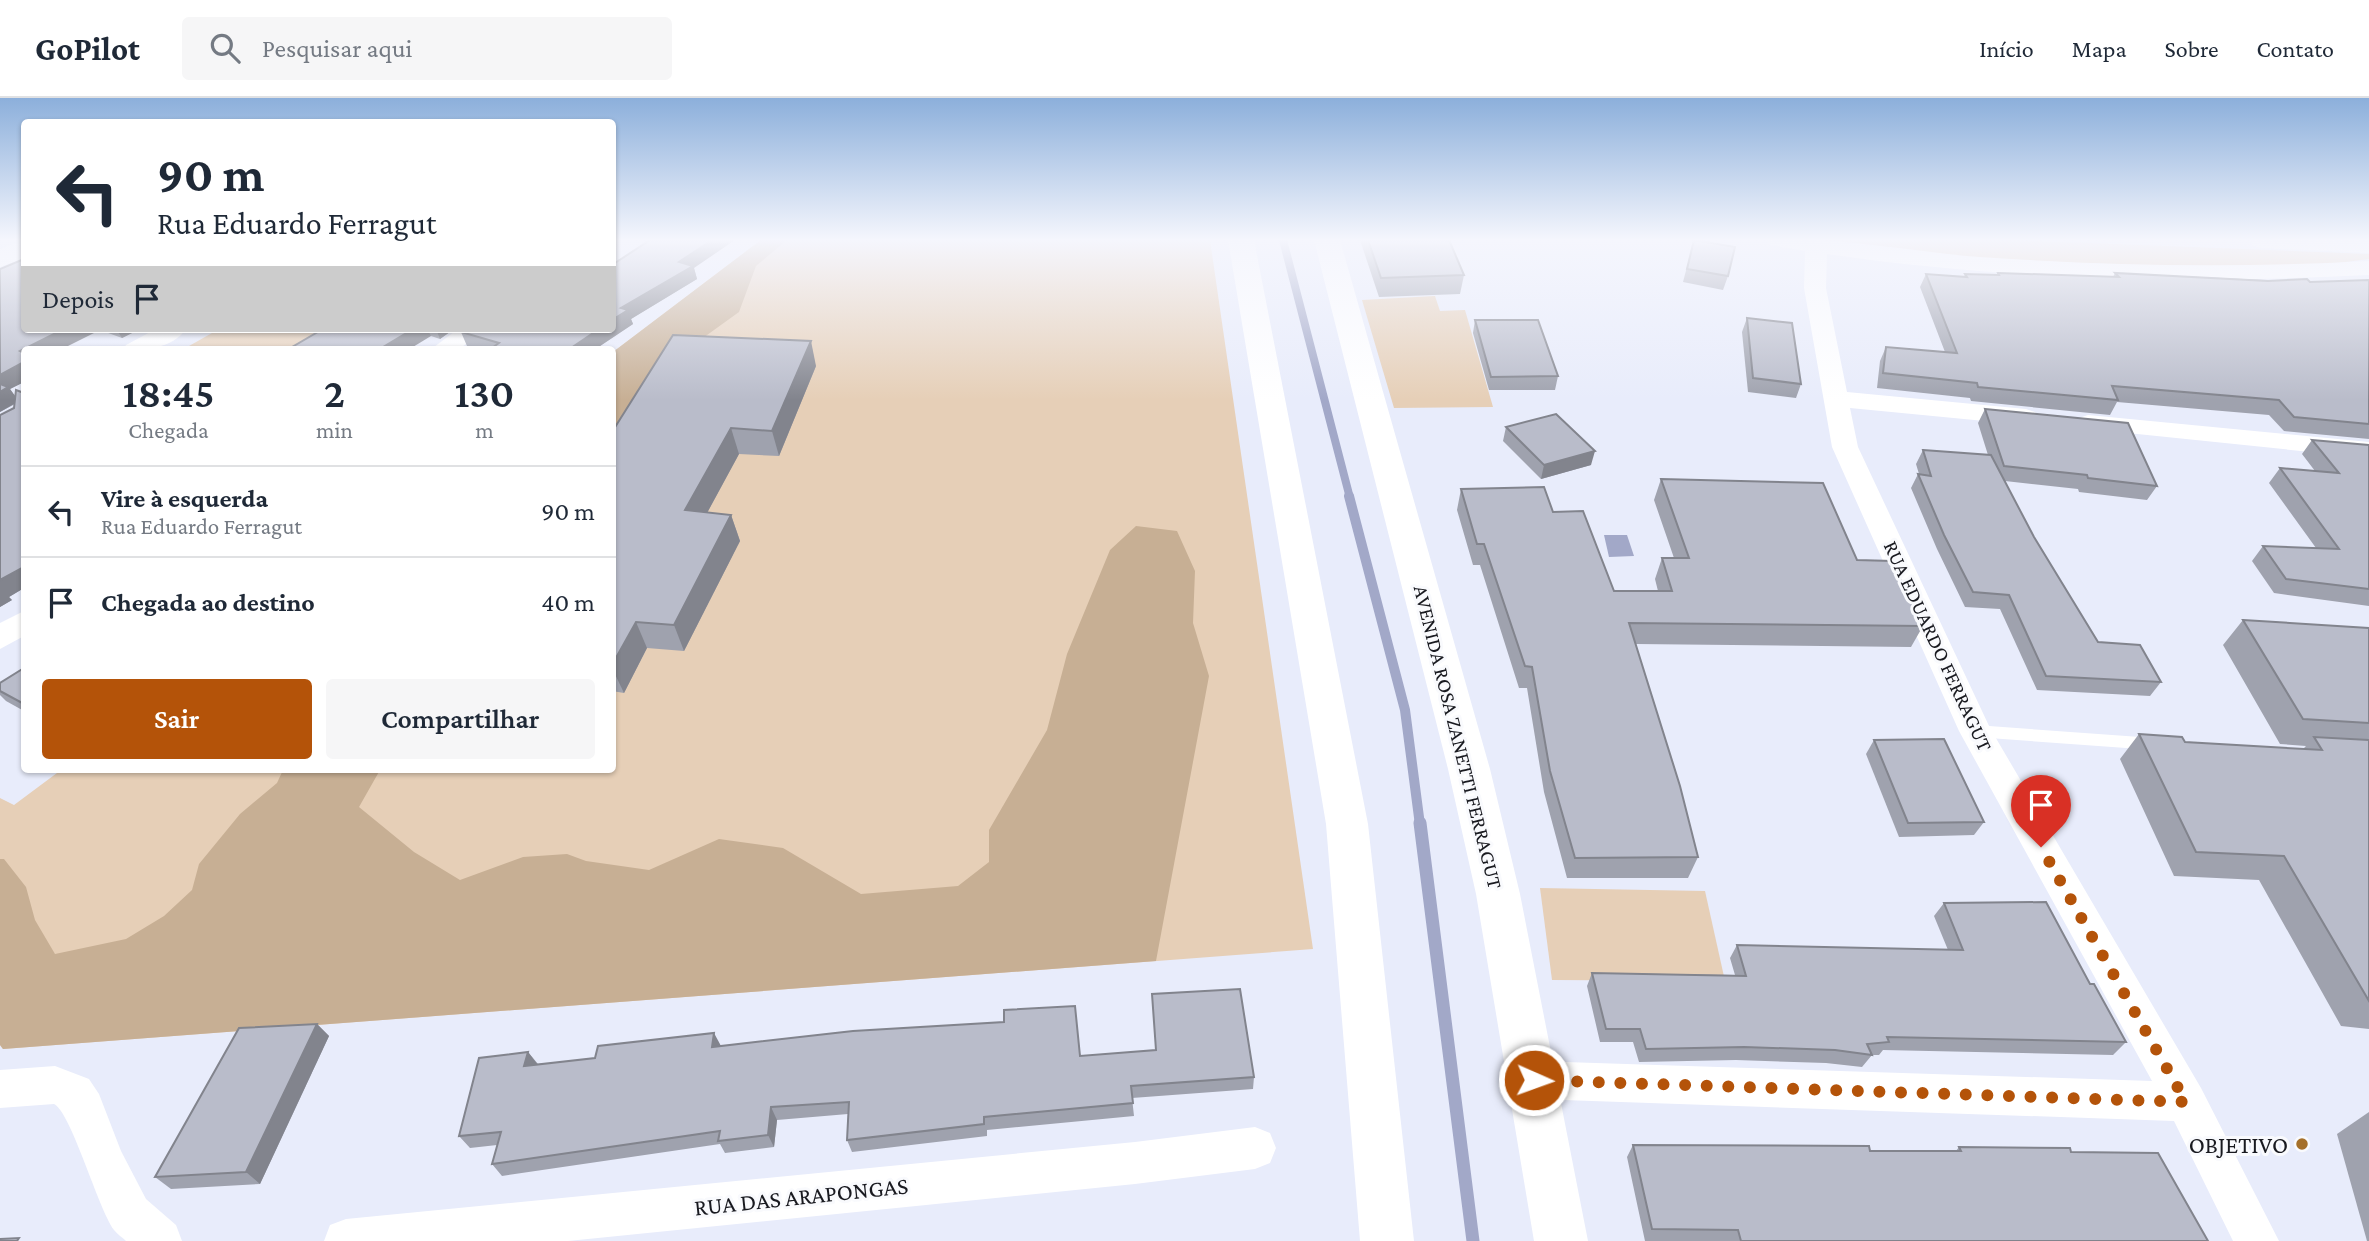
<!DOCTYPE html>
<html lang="pt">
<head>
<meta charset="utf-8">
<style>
	:root { --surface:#fff; --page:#f6f6f7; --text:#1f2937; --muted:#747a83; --line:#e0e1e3; --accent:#b45309 }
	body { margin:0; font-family:"Crimson Pro",serif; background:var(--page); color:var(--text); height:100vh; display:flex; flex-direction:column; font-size:26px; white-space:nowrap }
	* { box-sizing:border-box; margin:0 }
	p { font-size:23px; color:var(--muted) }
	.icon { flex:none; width:38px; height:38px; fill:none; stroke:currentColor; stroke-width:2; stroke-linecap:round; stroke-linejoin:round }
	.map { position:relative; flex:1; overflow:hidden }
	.side { position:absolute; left:21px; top:248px; width:595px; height:427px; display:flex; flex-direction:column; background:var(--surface); border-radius:7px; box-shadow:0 2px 5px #0004 }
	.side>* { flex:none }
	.hud { position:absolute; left:21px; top:21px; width:595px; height:214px; border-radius:7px; box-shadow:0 2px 5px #0004; background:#fff; color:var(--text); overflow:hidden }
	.pin { position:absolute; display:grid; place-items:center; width:60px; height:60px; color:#fff; margin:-72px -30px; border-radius:50% 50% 50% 0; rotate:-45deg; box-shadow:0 0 7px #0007 }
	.pin .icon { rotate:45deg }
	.me { position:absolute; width:77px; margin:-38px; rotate:92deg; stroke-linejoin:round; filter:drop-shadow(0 0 5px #0008) }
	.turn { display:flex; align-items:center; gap:24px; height:147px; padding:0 21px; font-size:32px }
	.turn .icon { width:91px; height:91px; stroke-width:2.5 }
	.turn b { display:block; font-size:49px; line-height:60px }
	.then { display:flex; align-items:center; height:66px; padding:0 21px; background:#0003; gap:14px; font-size:26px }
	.eta { display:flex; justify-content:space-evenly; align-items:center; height:119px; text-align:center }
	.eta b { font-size:42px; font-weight:600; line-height:49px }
	.button { display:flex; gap:14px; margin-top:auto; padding:14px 21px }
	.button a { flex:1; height:80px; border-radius:7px; background:var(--accent); color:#fff; font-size:28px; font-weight:600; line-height:80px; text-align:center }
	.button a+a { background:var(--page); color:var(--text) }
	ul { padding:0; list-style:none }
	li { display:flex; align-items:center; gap:21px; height:91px; padding:0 21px; border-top:2px solid var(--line) }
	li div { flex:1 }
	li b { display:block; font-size:26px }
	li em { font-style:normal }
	header { display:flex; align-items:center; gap:42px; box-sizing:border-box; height:98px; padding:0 35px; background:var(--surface); border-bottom:2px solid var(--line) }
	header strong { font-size:33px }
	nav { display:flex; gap:38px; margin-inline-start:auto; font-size:24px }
	.search { width:490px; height:63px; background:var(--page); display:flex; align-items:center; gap:18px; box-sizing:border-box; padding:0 24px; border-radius:7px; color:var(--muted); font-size:26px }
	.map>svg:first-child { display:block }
	.green { fill:#e6cfb7 }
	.forest { fill:#c7af94 }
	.water { fill:#a2a8c8 }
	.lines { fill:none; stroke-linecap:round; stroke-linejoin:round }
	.stream-far2 { stroke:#a2a8c8; stroke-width:8 }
	.stream-far1 { stroke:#a2a8c8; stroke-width:10 }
	.stream { stroke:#a2a8c8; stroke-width:13 }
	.lane { fill:#fff; fill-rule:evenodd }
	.street { fill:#fff; fill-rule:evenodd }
	.secondary { fill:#fff; fill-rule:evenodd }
	.primary { fill:#fff; fill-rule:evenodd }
	.wall { fill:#9fa2ae }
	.shaded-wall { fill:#82848d }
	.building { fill:#b9bcca; stroke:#82848d; stroke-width:2 }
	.route { stroke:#b45309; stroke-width:12; stroke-dasharray:0 21.6 }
	.poi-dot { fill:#a5702a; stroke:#f9fafd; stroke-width:2.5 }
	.labels { text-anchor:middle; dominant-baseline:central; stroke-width:6; stroke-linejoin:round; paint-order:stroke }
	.street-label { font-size:21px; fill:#191a20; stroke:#f9fafd }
	.near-poi-label { font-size:24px; fill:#191a20; stroke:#f9fafd; text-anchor:end }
	.near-street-label { font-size:24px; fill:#191a20; stroke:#f9fafd }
</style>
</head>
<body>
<header>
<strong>GoPilot</strong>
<div class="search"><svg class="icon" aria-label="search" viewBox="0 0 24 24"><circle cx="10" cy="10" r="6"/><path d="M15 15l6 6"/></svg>Pesquisar aqui</div>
<nav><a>Início</a><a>Mapa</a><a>Sobre</a><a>Contato</a></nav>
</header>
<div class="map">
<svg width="2369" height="1143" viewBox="0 0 2369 1143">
	<rect width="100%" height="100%" fill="#e8ecfb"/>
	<!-- green -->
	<g class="green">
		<path d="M761,142h449l103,709 -1310,100 -3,-4v-247l14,7 47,-35h551l1,-418z"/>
		<path d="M1825,142h185l359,14v5l-39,5 -137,4 -284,-13z"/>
		<path d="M1435,198l5,15 25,-1 28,97 -99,1 -32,-108z"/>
		<path d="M219,231h116l-37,21h-116z"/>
		<path d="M1540,790l165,3 20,90 -173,-1z"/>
	</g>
	<!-- forest -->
	<g class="forest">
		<path d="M761,142h26l-31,26 -17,46 -75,54 -51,64v-78z"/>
		<path d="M1136,428l41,5 18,40 -2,52 16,53 -53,285 -1153,88 -3,-4v-186h4l22,28 9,33 20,34 71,-15 38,-23 28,-26 7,-26 41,-50 37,-31 6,-13h97l-21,37 55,45 46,28 63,-23 44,-3 19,7 63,9 70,-31 64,9 78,46 97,-8 31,-24v-32l58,-100 20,-76 43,-104z"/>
	</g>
	<!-- water -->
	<path class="water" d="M1604,437h23l7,21 -25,1z"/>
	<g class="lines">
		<!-- stream-far2 -->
		<path class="stream-far2" d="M1283,142l67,258"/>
		<!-- stream-far1 -->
		<path class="stream-far1" d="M1349,398l56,214 15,115"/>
		<!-- stream -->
		<path class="stream" d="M1420,725l53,418"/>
		<!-- lane -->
		<path class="lane" d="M1975,627l179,13 6,2 2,4 -2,4 -6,2 -179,-13 -6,-2 -2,-4 2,-4z"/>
		<!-- street -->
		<g class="street">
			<path d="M1768,142c70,-4 142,12 212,17 130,9 259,11 389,4v14c-180,9 -364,5 -542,-21l-1,34 21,104 179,17 9,3 4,5 -4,5 -9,3 -176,-17 8,39 132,281 211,360 78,153h-46l-59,-120 -640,-22 -14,-5 -6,-14 6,-14 14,-5 618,20 -193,-350 -127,-284 -28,-159 1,-37 -34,-6z"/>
			<path d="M156,231h30c-14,20 -41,21 -63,21l3,-5z"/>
			<path d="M458,231h28l-28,21h-28z"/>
			<path d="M2088,317l281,27v16l-290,-30 -4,-5 4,-5z"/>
			<path d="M24,513v25l-24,13v-26z"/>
			<path d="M55,968l34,13 10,15 22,57 25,48 30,26 6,16h-56c-3,-3 -9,-7 -12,-11 -16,-22 -43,-118 -60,-126l-54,4v-38z"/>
			<path d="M1255,1029l15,6 6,15 -6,15 -15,6 -120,15 -567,57h-244l6,-16 16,-6 789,-77z"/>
		</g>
		<!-- secondary -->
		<g class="secondary">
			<path d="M24,142v18l-24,9v-18z"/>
			<path d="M1228,142h26l114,584 46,417h-54l-34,-417z"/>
			<path d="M1314,142h26l150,529 30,125 68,347h-54l-58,-347 -28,-125z"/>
		</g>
		<!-- primary -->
		<path class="primary" d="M2249,142h120v13l-107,-5 -9,-2z"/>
	</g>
	<!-- wall -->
	<g class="wall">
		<path d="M1360,142h89l15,35 -4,19 -81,3z"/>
		<path d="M1694,142l34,36 -5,14 -40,-8z"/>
		<path d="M694,170l3,11 -66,40 2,5 -39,26h-113l-14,-4 -6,-14z"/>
		<path d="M1998,175l115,4 2,-4 195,9 59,-2v159l-85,-8 -15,-16 -152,-13 -7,13 -139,-14 -1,-3 -93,-10 3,-27 6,-14 59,5 -25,-65 6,-13 38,3 1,-3 31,1z"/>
		<path d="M1747,220l54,66 -5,14 -48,-6 -6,-60z"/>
		<path d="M1475,222l83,56 -3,14h-66l-16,-57z"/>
		<path d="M24,231h116l-18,9 -22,-8 -76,20v32l-14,7 5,8 9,-4v195l-15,9 3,3 -12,7 15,-203 -15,8z"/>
		<path d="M323,231h131l-14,10 -9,-3z"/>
		<path d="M816,268l-37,90 -40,-2 -32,59 24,2 9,26 -56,110 -37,-3 -23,45 -12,-2v-259z"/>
		<path d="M1985,311l172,77 -10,14 -68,-8 -1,-3 -73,-8 29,56 64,105 63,40 -11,14 -113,-6 -37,-81 -35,-2 -28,-58 -26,-61 7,-14h1l-3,-10 7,-14 65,5 -10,-32z"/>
		<path d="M1506,329l85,38 -50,14 -38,-38z"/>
		<path d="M2312,342l57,5v161l-95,-13 -22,-32 11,-15 53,2 -47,-65 11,-15 35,3 -13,-17z"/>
		<path d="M1661,381l196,81 66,66 -12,21 -275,-3 62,213 -10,21h-121l-23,-86 -17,-104h-8l-39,-123h-7l-16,-55 4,-21 92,23 61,79h44l-3,-12 7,-21h12l-20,-58z"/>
		<path d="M2243,522l126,8v401l-28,-3 -82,-146 -85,-4 -54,-117 19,-25 46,8 118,7 3,-3 -26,-2 -57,-99z"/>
		<path d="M24,570v43l-18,-10 -6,-6v-12z"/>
		<path d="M1874,642l110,82 -10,13 -75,2 -33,-83z"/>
		<path d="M1944,805l146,81 36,58 -13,13 -230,-5 -4,5h-7l-10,12 -36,-4 -90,-3 -97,2 -6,-20h-33l-13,-56 5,-13 143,2 -5,-17 7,-13 211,5 -14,-34z"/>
		<path d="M317,926l12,12 -69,148 -89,5 -16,-12z"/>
		<path d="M721,948l360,10 173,21 -1,12 -121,9 2,18 -147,14v6l-135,16 -5,-12 1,-26 -71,6 -3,27 -49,6 -5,-9 -218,32 -10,-12 5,-19 -27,3 -11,-12 69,-84 10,12z"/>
		<path d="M2369,1014v129h-2l-30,-107z"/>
		<path d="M1633,1047l237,6h86l3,-4 112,5 137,89h-563l-18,-84z"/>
	</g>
	<!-- shaded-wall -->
	<g class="shaded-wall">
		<path d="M712,142h23l-41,28 3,11 -66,40 2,5 -39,26h-26l31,-21h13v-9l9,-12 58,-46z"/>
		<path d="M64,231l36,1 -40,20h-36v7l-4,-6z"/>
		<path d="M116,231h24l-18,9z"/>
		<path d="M413,231h14l4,7 -23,14h-30z"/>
		<path d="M436,231h18l-14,10z"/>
		<path d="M811,243l5,25 -37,90 -7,-25z"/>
		<path d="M24,264v20l-14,7 9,12 -19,11v-37z"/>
		<path d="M731,330l8,26 -45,83 -9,-27z"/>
		<path d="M1595,353l-4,14 -50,14 3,-14z"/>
		<path d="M731,417l9,26 -56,110 -10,-26z"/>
		<path d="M24,469v21l-15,9 3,3 -12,7v-27z"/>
		<path d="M636,524l11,26 -23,45 -12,-25v-3z"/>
		<path d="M317,926l12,12 -69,148 -14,-12z"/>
		<path d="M714,935l7,13 -9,1z"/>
		<path d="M528,954l10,13 -14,1z"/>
		<path d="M771,1009l6,13 -3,27 -6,-12z"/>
	</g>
	<!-- building -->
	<g class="building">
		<path d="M650,142h62l-33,22 14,4 -72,42 7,2 -16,10v-55z"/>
		<path d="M1368,142h81l15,35 -83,3z"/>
		<path d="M1694,142l41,7 -7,29 -41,-7z"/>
		<path d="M24,161v70h40l-44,22 4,2v9l-24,13v-106z"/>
		<path d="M1998,175l121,4 -4,-4 153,8 39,-2 3,3 59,-2v144l-75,-7 -15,-17 -167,-14 6,14 -140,-13 -1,-4 -94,-10 3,-26 71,6 -31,-79 41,3 -2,-3 34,1z"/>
		<path d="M1747,220l45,5 9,61 -48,-6z"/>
		<path d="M1475,222h63l20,56 -67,1z"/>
		<path d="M323,231h90l-35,21h-91z"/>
		<path d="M466,231h133l-31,21h-79l10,-7 -38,-11z"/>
		<path d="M673,237l138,6 -39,90 -41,-3 -46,82 46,5 -57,110 -38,-3 -24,43v-233z"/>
		<path d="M0,286l8,3 -8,5z"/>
		<path d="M16,292l8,3v174l-24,13v-165l14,-7z"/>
		<path d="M1985,311l143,14 29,63 -69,-8 -1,-3 -83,-9z"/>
		<path d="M1556,316l39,37 -51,14 -38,-38z"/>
		<path d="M2312,342l57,5v144l-83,-10 -23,-33 76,3 -59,-81 59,5z"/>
		<path d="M1923,352l68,5 43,82 64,105 42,3 21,37 -115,-6 -37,-81 -36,-3 -29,-57 -26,-61 13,2z"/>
		<path d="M1661,381l162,4 34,77 35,1 31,65 -294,-3 51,163 18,71 -123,1 -25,-87 -18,-104 -7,-1 -41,-122h-7l-16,-55 83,-2 9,25 30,-1 31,80h58l-10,-33h27z"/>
		<path d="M2243,522l126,8v95l-66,-4z"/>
		<path d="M24,570v36l-24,-13v-8z"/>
		<path d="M2139,636l43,3 3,5 137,8 -8,-13 55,3v261l-85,-145 -88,-4z"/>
		<path d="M1944,641l40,83 -76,1 -34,-83z"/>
		<path d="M2046,804l44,82h4l32,58 -239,-5 2,5 -22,2 5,11 -37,-5 -91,-3 -98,2 -6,-20h-34l-14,-56 154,3 -9,-31 226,5 -19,-47z"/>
		<path d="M1240,891l14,88 -123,9 2,17 -149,14v7l-137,16 2,-38 -78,5 -3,28 -50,6 2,-10 -228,33 9,-32 -42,4 20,-78 49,-6 -4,14 71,-8 3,-12 116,-13 -2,14 141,-16 151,-9v-12l71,-4 5,50 76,-6 -4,-56z"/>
		<path d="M317,926l-71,148 -91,5 84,-149z"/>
		<path d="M1633,1047l236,1 1,5h91l-2,-4 111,1 1,4 87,1 50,88h-467l-3,-11 -86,-1z"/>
		<path d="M19,1140l-2,3h-17v-2z"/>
	</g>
	<!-- sky -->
	<linearGradient id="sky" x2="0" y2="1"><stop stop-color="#8cafdb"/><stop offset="0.47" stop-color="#f5f6fd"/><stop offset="1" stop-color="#f5f6fd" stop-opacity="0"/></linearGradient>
	<rect width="2369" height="302" fill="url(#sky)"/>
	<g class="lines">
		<!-- route -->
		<path class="route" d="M1534,982l652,22 -145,-255"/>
	</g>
	<!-- markers -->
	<circle class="poi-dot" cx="2302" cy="1046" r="7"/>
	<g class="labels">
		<!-- street labels -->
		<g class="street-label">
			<text transform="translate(1938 548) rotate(65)">RUA EDUARDO FERRAGUT</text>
			<text transform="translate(1458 639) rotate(76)">AVENIDA ROSA ZANETTI FERRAGUT</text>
		</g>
		<!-- near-poi labels -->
		<g class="near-poi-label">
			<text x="2288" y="1046">OBJETIVO</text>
		</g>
		<!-- near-street labels -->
		<g class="near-street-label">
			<text transform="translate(801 1098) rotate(-6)">RUA DAS ARAPONGAS</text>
		</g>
	</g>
</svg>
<div class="pin" style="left:2041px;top:749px;background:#d93025"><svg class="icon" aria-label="arrive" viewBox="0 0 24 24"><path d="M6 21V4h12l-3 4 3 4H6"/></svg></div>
<svg class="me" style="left:1534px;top:982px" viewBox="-20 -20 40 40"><circle r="17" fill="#b45309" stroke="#fff" stroke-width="3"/><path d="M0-11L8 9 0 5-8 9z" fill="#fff"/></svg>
<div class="hud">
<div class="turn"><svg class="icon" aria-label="left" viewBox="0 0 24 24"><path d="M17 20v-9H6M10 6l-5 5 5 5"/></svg><div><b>90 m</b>Rua Eduardo Ferragut</div></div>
<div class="then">Depois<svg class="icon" aria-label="arrive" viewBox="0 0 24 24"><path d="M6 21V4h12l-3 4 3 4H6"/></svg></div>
</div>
<section class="side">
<div class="eta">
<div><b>18:45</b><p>Chegada</p></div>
<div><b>2</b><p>min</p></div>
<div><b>130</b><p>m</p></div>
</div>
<ul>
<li><svg class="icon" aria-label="left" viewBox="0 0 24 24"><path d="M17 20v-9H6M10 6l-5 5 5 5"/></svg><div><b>Vire à esquerda</b><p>Rua Eduardo Ferragut</p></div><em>90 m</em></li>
<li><svg class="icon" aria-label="arrive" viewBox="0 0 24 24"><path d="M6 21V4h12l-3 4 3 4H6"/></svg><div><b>Chegada ao destino</b></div><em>40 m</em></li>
</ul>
<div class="button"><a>Sair</a><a>Compartilhar</a></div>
</section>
</div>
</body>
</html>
